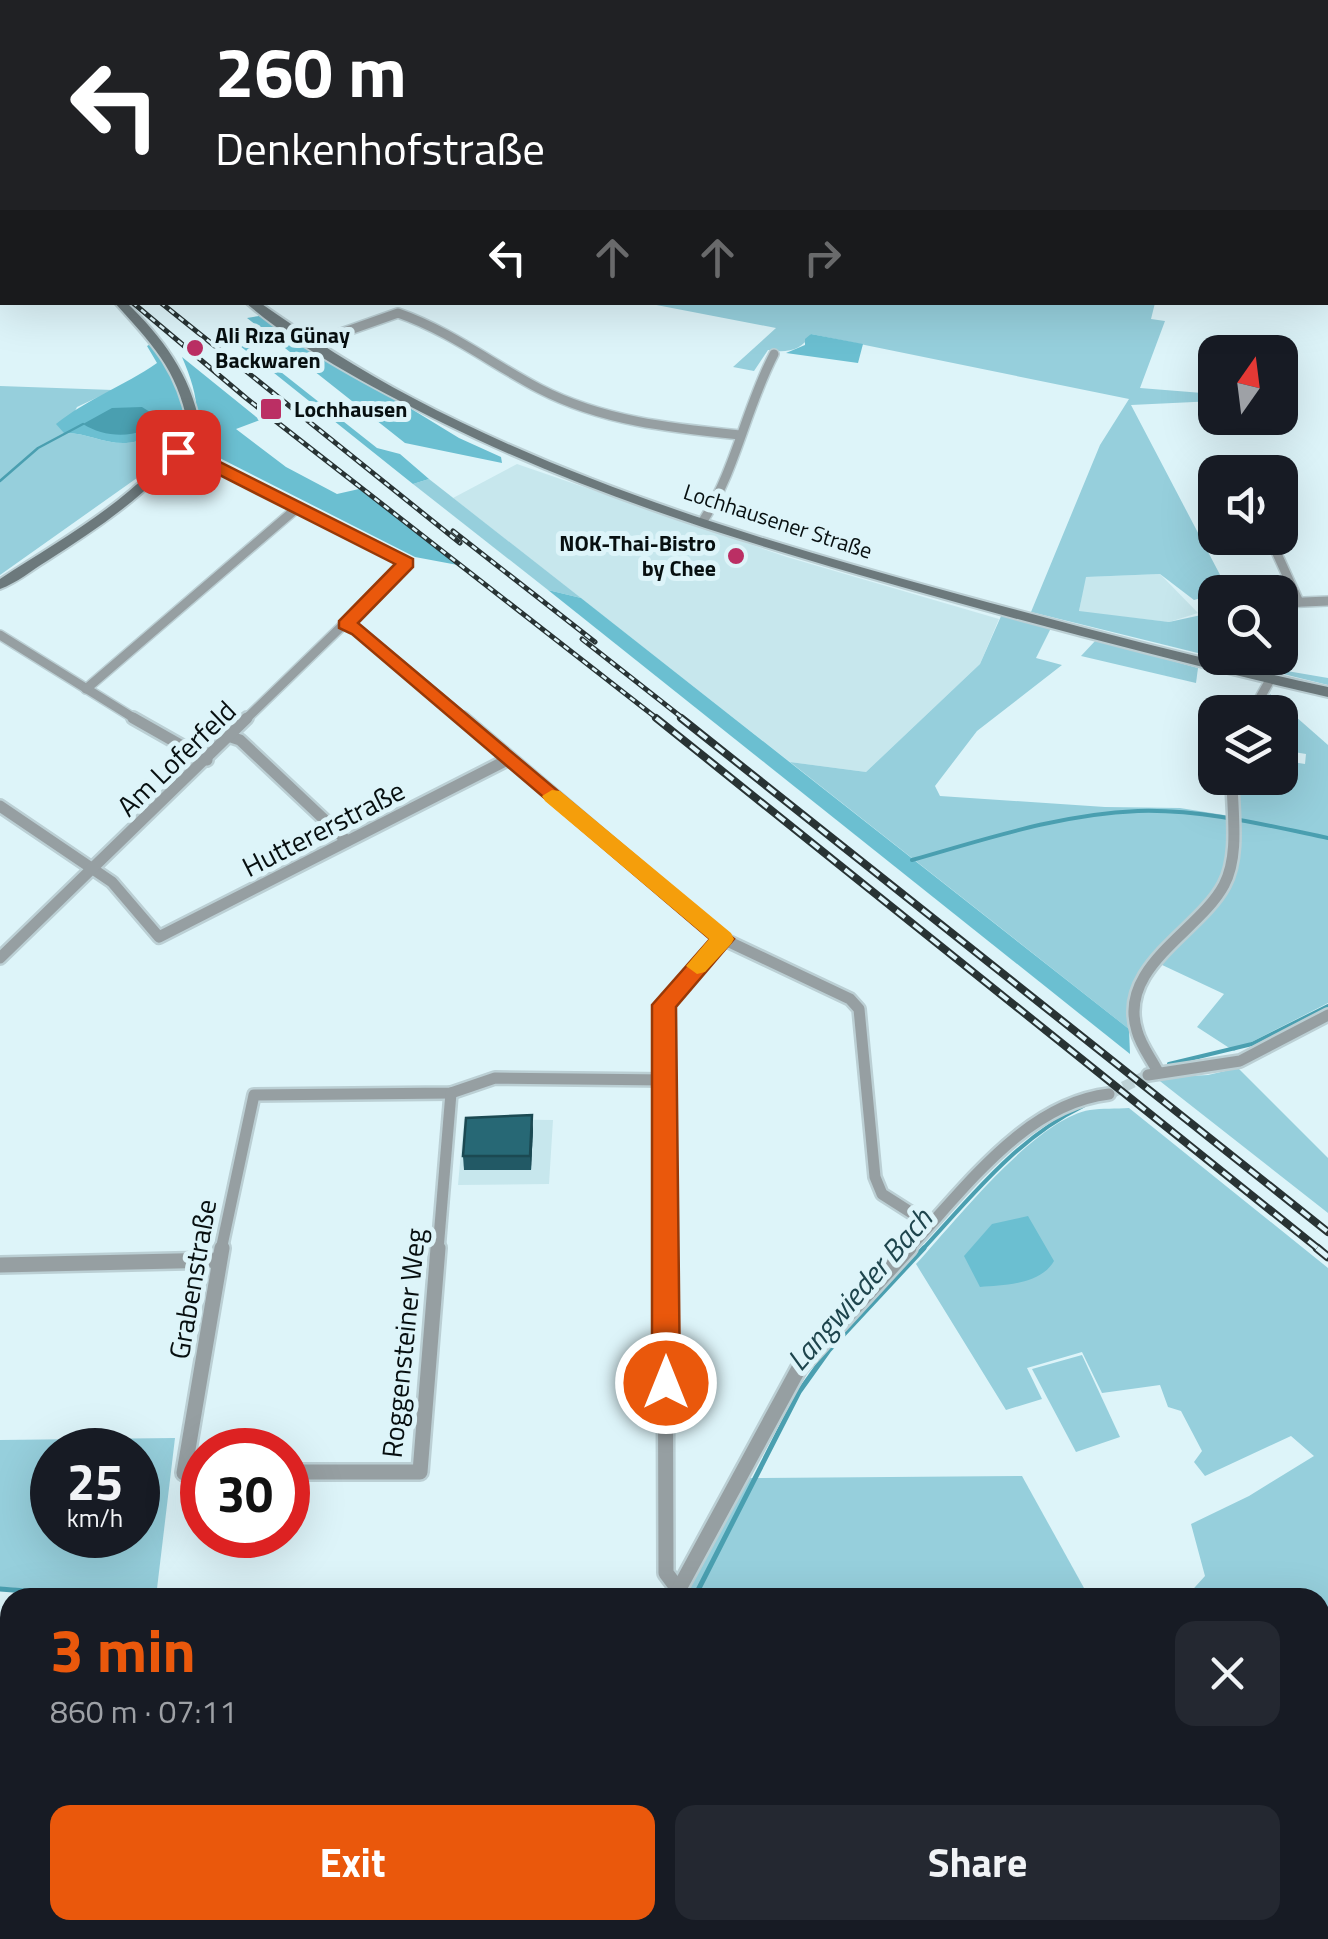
<!DOCTYPE html>
<html lang="en">
<head>
<meta charset="utf-8">
<style>
	:root { --surface:#171b24; --page:#242831; --text:#f1f3f6; --muted:#9ea1a6; --accent:#ea580c }
	body { margin:0; font-family:"Titillium Web",sans-serif; background:var(--page); color:var(--text); height:100vh; display:flex; flex-direction:column; font-size:38px; white-space:nowrap }
	* { box-sizing:border-box; margin:0 }
	p { font-size:32px; color:var(--muted) }
	.icon { flex:none; width:55px; height:55px; fill:none; stroke:currentColor; stroke-width:2; stroke-linecap:round; stroke-linejoin:round }
	.map { position:relative; flex:1; overflow:hidden }
	.sheet { position:absolute; left:0px; top:1588px; width:1330px; height:352px; display:flex; flex-direction:column; background:var(--surface); border-radius:30px 30px 0 0; box-shadow:0 10px 40px #0002 }
	.sheet>* { flex:none }
	.guide { position:absolute; left:0px; top:0px; width:1330px; height:305px; box-shadow:0 10px 40px #0002; background:#202124; color:#fff; overflow:hidden }
	.needle { width:65px; rotate:14deg }
	.buttons { position:absolute; left:1198px; top:335px; display:grid; gap:20px }
	.buttons a { display:grid; place-items:center; width:100px; height:100px; border-radius:20px; background:var(--surface); box-shadow:0 10px 40px #0002; font-size:50px }
	.speed { position:absolute; left:30px; top:1428px; display:flex; gap:20px; font-size:50px; font-weight:700; text-align:center }
	.speed>* { display:grid; place-content:center; width:130px; height:130px; border-radius:50%; background:var(--surface); box-shadow:0 10px 40px #0002; line-height:1 }
	.speed small { font-size:25px; font-weight:400 }
	.speed .limit { border:15px solid #d22; background:#fff; color:#111 }
	.pin { position:absolute; display:grid; place-items:center; width:85px; height:85px; color:#fff; margin:-42px; border-radius:20px; box-shadow:0 5px 15px #0006 }
	.me { position:absolute; width:110px; margin:-55px; rotate:0deg; stroke-linejoin:round; filter:drop-shadow(0 0 8px #0008) }
	.turn { display:flex; align-items:center; gap:35px; height:210px; padding:0 50px; font-size:45px }
	.turn .icon { width:130px; height:130px; stroke-width:2.5 }
	.turn b { display:block; font-size:70px; line-height:85px }
	.lanes { display:flex; align-items:center; height:95px; padding:0 50px; background:#0003; justify-content:center; gap:50px; direction:ltr }
	.lanes .off { opacity:.35 }
	.round { display:grid; place-items:center; flex:none; width:105px; height:105px; border-radius:20px; background:var(--page) }
	.headline { display:flex; align-items:center; justify-content:space-between; height:170px; padding:0 50px }
	h1 { font-size:60px; font-weight:700; line-height:75px; color:var(--accent) }
	.action { display:flex; gap:20px; margin-top:auto; padding:20px 50px }
	.action a { flex:1; height:115px; border-radius:20px; background:var(--accent); color:#fff; font-size:40px; font-weight:700; line-height:115px; text-align:center }
	.action a+a { background:var(--page); color:var(--text) }
	.map>svg:first-child { display:block }
	.built { fill:#c7e7ed }
	.green { fill:#96cfdc; fill-rule:evenodd }
	.forest { fill:#6bbfd1 }
	.water { fill:#4a9fb0 }
	.lines { fill:none; stroke-linecap:round; stroke-linejoin:round }
	.stream-far2 { stroke:#4a9fb0; stroke-width:2.5 }
	.stream-far1 { stroke:#4a9fb0; stroke-width:4 }
	.stream { stroke:#4a9fb0; stroke-width:5 }
	.minor-tunnel { stroke:#bdd2d6; stroke-width:11; stroke-dasharray:11 5; stroke-linecap:butt }
	.motorway-tunnel { stroke:#bdd2d6; stroke-width:29; stroke-dasharray:29 15; stroke-linecap:butt }
	.minor-far3-casing { stroke:#bbcfd4; stroke-width:9 }
	.minor-far2-casing { stroke:#bbcfd4; stroke-width:12 }
	.minor-far1-casing { stroke:#bbcfd4; stroke-width:16 }
	.minor-casing { stroke:#bbcfd4; stroke-width:20 }
	.tertiary-casing { stroke:#bbcfd4; stroke-width:5 }
	.secondary-casing { stroke:#bbcfd4; stroke-width:4 }
	.minor-far3 { stroke:#969fa2; stroke-width:6 }
	.minor-far2 { stroke:#969fa2; stroke-width:9 }
	.minor-far1 { stroke:#969fa2; stroke-width:11 }
	.minor { stroke:#969fa2; stroke-width:15 }
	.tertiary { fill:#969fa2; fill-rule:evenodd }
	.secondary { fill:#6c797c; fill-rule:evenodd }
	.rail-far2-casing { stroke:#283334; stroke-width:5 }
	.rail-far1-casing { stroke:#283334; stroke-width:8 }
	.rail-casing { stroke:#283334; stroke-width:9 }
	.rail-far2 { stroke:#ddf4f9; stroke-width:2.5; stroke-dasharray:6; stroke-linecap:butt }
	.rail-far1 { stroke:#ddf4f9; stroke-width:4; stroke-dasharray:11; stroke-linecap:butt }
	.rail { stroke:#ddf4f9; stroke-width:5; stroke-dasharray:15; stroke-linecap:butt }
	.wall { fill:#225965 }
	.shaded-wall { fill:#1b4952 }
	.building { fill:#276875; stroke:#1b4952; stroke-width:2.5 }
	.route { fill:#ea580c; stroke:#983908; stroke-width:2.5 }
	.slow { fill:#f59e0b }
	.poi-dot { fill:#bb2f64; stroke:#ddf4f9; stroke-width:4 }
	.labels { text-anchor:middle; dominant-baseline:central; stroke-width:10; stroke-linejoin:round; paint-order:stroke }
	.far-poi-label { font-size:22px; font-weight:bold; fill:#070f10; stroke:#ddf4f9; text-anchor:start }
	.far-street-label { font-size:22px; fill:#070f10; stroke:#ddf4f9 }
	.street-label { font-size:28px; fill:#070f10; stroke:#ddf4f9 }
	.water-label { font-size:30px; font-style:italic; fill:#1e454d; stroke:#ddf4f9 }
</style>
</head>
<body>
<div class="map">
<svg width="1328" height="1939" viewBox="0 0 1328 1939">
	<rect width="100%" height="100%" fill="#ddf4f9"/>
	<!-- built -->
	<g class="built">
		<path d="M517,464l270,93 212,62 -19,45 -114,108 -76,-10 -337,-264z"/>
		<path d="M1160,574l38,39 -29,9 -90,-10 6,-35z"/>
		<path d="M464,1119l89,1 -4,64 -91,1z"/>
	</g>
	<!-- green -->
	<g class="green">
		<path d="M646,303h509l-4,16 14,2 -25,67 75,6v7l-84,4 97,185 -34,10 -34,-26 -74,3 -7,34 90,11 46,-10v46h60l6,12 47,8v7l-297,-73 69,-167 29,-46 -318,-65c-9,17 -25,19 -43,16l-14,21 -21,-4 43,-39z"/>
		<path d="M0,386l113,4 -36,17 -13,26c21,-1 40,11 62,10 20,-1 33,-16 54,-8l-12,21 -168,119z"/>
		<path d="M429,479l152,119 -33,-8 -135,-106z"/>
		<path d="M1002,614l49,14 -15,30 26,7 -85,66 -42,55 5,10 165,11 75,1 50,8 -5,57 -6,15 -66,69 -18,35 -6,37 -339,-267 76,10 114,-108z"/>
		<path d="M1096,640l102,28 -2,15 -115,-27z"/>
		<path d="M1270,694l58,51v258l-94,48 -37,-24 27,-33 -64,-30 66,-79 8,-107h46v-18l25,4 1,-10 -18,-3 1,-11 -9,-2v-26h-23z"/>
		<path d="M1238,1068l90,90v55l-172,-135 52,-3z"/>
		<path d="M1129,1108l199,160v671h-632l25,-9h599v-332l-134,-1 19,-21 -14,-52 58,-28 65,-40 -23,-20 -86,40 -11,-14 8,-11 -21,-40 -13,-4 -8,-22 -58,8 -20,-41 -55,16 15,31 -36,11 -90,-146c38,-41 119,-145 174,-154 12,-2 26,-1 39,-2z"/>
		<path d="M1082,1355l38,82 -44,15 -44,-83z"/>
		<path d="M175,1438l-19,159 -156,-10v-147zM52,1450h86v85h-86z"/>
		<path d="M1022,1476l67,121h-404l64,-119z"/>
		<path d="M81,1930h387v9h-389z"/>
		<path d="M541,1930h115v9h-118z"/>
	</g>
	<!-- forest -->
	<g class="forest">
		<path d="M259,316l200,122 42,19 1,6 -97,-20 -158,-125z"/>
		<path d="M220,324l157,124 23,6 29,25 -16,5 -198,-158z"/>
		<path d="M811,334l52,10 -5,19 -72,-10 19,-8v-6z"/>
		<path d="M154,342l24,47 8,34 -6,12c-21,-8 -34,7 -54,8 -22,1 -41,-11 -62,-10l-8,-9c31,-25 68,-38 101,-61l-10,-17z"/>
		<path d="M182,357l78,63 -24,9 50,38 51,27 22,-5 104,77 -48,-9 -223,-113c10,-32 3,-57 -10,-87z"/>
		<path d="M548,590l33,8 548,431 1,25z"/>
		<path d="M1028,1216l26,45c-14,24 -50,24 -74,26l-16,-31 28,-32z"/>
	</g>
	<!-- water -->
	<path class="water" d="M142,407l19,12c-19,20 -55,20 -78,5l29,-16z"/>
	<g class="lines">
		<!-- stream-far2 -->
		<path class="stream-far2" d="M0,481l38,-33 45,-24"/>
		<!-- stream-far1 -->
		<g class="stream-far1">
			<path d="M912,860c74,-21 148,-46 226,-49 64,-2 128,14 190,27"/>
			<path d="M1169,1064l83,-20 76,-38"/>
			<path d="M922,1250c49,-53 95,-112 161,-144"/>
		</g>
		<!-- stream -->
		<g class="stream">
			<path d="M0,1589l117,9"/>
			<path d="M694,1598l105,-206 30,-42 95,-102"/>
			<path d="M1314,1930l14,5"/>
			<path d="M1292,1939l10,-9"/>
		</g>
		<!-- minor-tunnel -->
		<path class="minor-tunnel" d="M1109,1094l39,-19"/>
		<!-- motorway-tunnel -->
		<g class="motorway-tunnel">
			<path d="M1320,1655l8,-5"/>
			<path d="M1320,1708l8,-6"/>
			<path d="M860,1939l14,-9"/>
			<path d="M968,1939l13,-9"/>
		</g>
		<defs>
			<path id="minor-far3" d="M396,314h4"/>
			<g id="minor-far2">
				<path d="M313,343l85,-30c52,18 94,51 142,76 62,32 131,39 200,46"/>
				<path d="M178,452l12,2 217,109 -162,157"/>
				<path d="M703,521c33,-52 43,-113 71,-167"/>
				<path d="M1280,523l7,-27"/>
				<path d="M1276,538l-2,9 25,55"/>
				<path d="M1280,603l48,-2"/>
				<path d="M346,624l13,6 107,90"/>
				<path d="M0,635l137,85"/>
				<path d="M86,689l211,-181"/>
				<path d="M1252,712l18,-32"/>
			</g>
			<g id="minor-far1">
				<path d="M133,718l74,42"/>
				<path d="M463,718l260,221 127,60 9,10 16,168 7,17 47,30"/>
				<path d="M231,737l9,3 107,101"/>
				<path d="M0,806l112,76 47,55 350,-178"/>
				<path d="M0,958l247,-240"/>
				<path d="M1158,1072c-7,-14 -17,-26 -21,-41 -20,-64 62,-99 87,-146 16,-30 8,-74 8,-107"/>
				<path d="M1148,1075l92,-14 88,-46"/>
				<path d="M221,1250l33,-155 197,-2 44,-15 171,2"/>
				<path d="M438,1250l13,-157"/>
				<path d="M665,1250l-1,-245 59,-66"/>
				<path d="M907,1250c56,-58 116,-146 202,-156"/>
			</g>
			<g id="minor">
				<path d="M665,1248l1,325 12,16"/>
				<path d="M0,1265l219,-5"/>
				<path d="M288,1472h132l18,-224"/>
				<path d="M202,1473h-18l38,-225"/>
				<path d="M674,1598l125,-230 110,-120"/>
				<path d="M0,1814h10"/>
				<path d="M666,1930v9"/>
			</g>
			<path id="tertiary" d="M560,0h11l-3,2h-9z"/>
			<g id="secondary">
				<path d="M0,98l2,1v6l-2,-1z"/>
				<rect x="0" y="201" width="2" height="8"/>
				<path d="M114,302h12c37,36 64,72 74,123 -36,60 -94,98 -153,136 -15,9 -30,22 -47,28v-10c67,-44 144,-84 188,-154 -11,-57 -37,-82 -74,-123z"/>
				<path d="M245,302h14c50,35 100,68 154,96 172,91 361,146 548,197 122,33 244,65 367,92v10c-143,-33 -285,-70 -426,-110 -156,-44 -311,-91 -457,-163 -64,-32 -147,-75 -200,-122z"/>
			</g>
		</defs>
		<!-- minor-far3 casing -->
		<use href="#minor-far3" class="minor-far3-casing"/>
		<!-- minor-far2 casing -->
		<use href="#minor-far2" class="minor-far2-casing"/>
		<!-- minor-far1 casing -->
		<use href="#minor-far1" class="minor-far1-casing"/>
		<!-- minor casing -->
		<use href="#minor" class="minor-casing"/>
		<!-- tertiary casing -->
		<use href="#tertiary" class="tertiary-casing"/>
		<!-- secondary casing -->
		<use href="#secondary" class="secondary-casing"/>
		<!-- minor-far3 -->
		<use href="#minor-far3" class="minor-far3"/>
		<!-- minor-far2 -->
		<use href="#minor-far2" class="minor-far2"/>
		<!-- minor-far1 -->
		<use href="#minor-far1" class="minor-far1"/>
		<!-- minor -->
		<use href="#minor" class="minor"/>
		<!-- tertiary -->
		<use href="#tertiary" class="tertiary"/>
		<!-- secondary -->
		<use href="#secondary" class="secondary"/>
		<defs>
			<g id="rail-far2">
				<path d="M132,302l114,96 413,322"/>
				<path d="M160,302l300,241"/>
				<path d="M453,531l142,111"/>
				<path d="M582,639l103,81"/>
			</g>
			<g id="rail-far1">
				<path d="M656,718l664,532"/>
				<path d="M681,718l647,514"/>
			</g>
			<path id="rail" d="M1317,1248l11,9"/>
		</defs>
		<!-- rail-far2 casing -->
		<use href="#rail-far2" class="rail-far2-casing"/>
		<!-- rail-far1 casing -->
		<use href="#rail-far1" class="rail-far1-casing"/>
		<!-- rail casing -->
		<use href="#rail" class="rail-casing"/>
		<!-- rail-far2 -->
		<use href="#rail-far2" class="rail-far2"/>
		<!-- rail-far1 -->
		<use href="#rail-far1" class="rail-far1"/>
		<!-- rail -->
		<use href="#rail" class="rail"/>
	</g>
	<!-- wall -->
	<path class="wall" d="M533,1129l-2,41h-67l-1,-14z"/>
	<!-- shaded-wall -->
	<path class="shaded-wall" d="M532,1115l1,14 -2,41 -1,-14z"/>
	<!-- building -->
	<path class="building" d="M532,1115l-2,41h-67l3,-38z"/>
	<!-- route -->
	<path class="route" d="M178,447l18,3 217,109v8l-55,56 376,316 -58,68 4,376 -4,8 -10,4 -10,-4 -4,-8v-378l58,-66 -358,-305 -13,-6v-7l56,-57 -209,-106 -14,-2v-8z"/>
	<!-- slow -->
	<path class="slow" d="M552,790l8,1 171,142 3,6 -3,5 -26,28 -8,2 -11,-8 23,-27 -164,-138 -3,-5z"/>
	<!-- markers -->
	<g class="poi-dot">
		<circle cx="195" cy="348" r="10"/>
		<rect x="259" y="397" width="24" height="24" rx="5"/>
		<circle cx="736" cy="556" r="10"/>
	</g>
	<g class="labels">
		<!-- far-poi labels -->
		<g class="far-poi-label">
			<text x="215" y="335">Ali Rıza Günay<tspan x="215" dy="25">Backwaren</tspan></text>
			<text x="294" y="409">Lochhausen</text>
			<text x="716" y="543" text-anchor="end">NOK-Thai-Bistro<tspan x="716" dy="25">by Chee</tspan></text>
		</g>
		<!-- far-street labels -->
		<g class="far-street-label">
			<text transform="translate(778 521) rotate(18)">Lochhausener Straße</text>
		</g>
		<!-- street labels -->
		<g class="street-label">
			<text transform="translate(176 758) rotate(-44)">Am Loferfeld</text>
			<text transform="translate(323 828) rotate(-27)">Huttererstraße</text>
			<text transform="translate(192 1279) rotate(-80)">Grabenstraße</text>
			<text transform="translate(403 1343) rotate(-84)">Roggensteiner Weg</text>
		</g>
		<!-- water labels -->
		<g class="water-label">
			<text transform="translate(859 1289) rotate(-49)">Langwieder Bach</text>
		</g>
	</g>
</svg>
<div class="buttons">
<a><svg class="needle" viewBox="-14 -14 28 28"><path d="M0-13l5 13h-10z" fill="#e53935"/><path d="M0 13l5-13h-10z" fill="#9ea1a6"/></svg></a>
<a><svg class="icon" aria-label="sound" viewBox="0 0 24 24"><path d="M4 9h4l5-4v14l-5-4H4zM17 9q2 3 0 6"/></svg></a>
<a><svg class="icon" aria-label="search" viewBox="0 0 24 24"><circle cx="10" cy="10" r="6"/><path d="M15 15l6 6"/></svg></a>
<a><svg class="icon" aria-label="layers" viewBox="0 0 24 24"><path d="M12 4l9 5-9 5-9-5zM3 14l9 5 9-5"/></svg></a>
</div>
<div class="speed"><div>25<small>km/h</small></div><div class="limit">30</div></div>
<div class="pin" style="left:178px;top:452px;background:#d93025"><svg class="icon" aria-label="arrive" viewBox="0 0 24 24"><path d="M6 21V4h12l-3 4 3 4H6"/></svg></div>
<svg class="me" style="left:666px;top:1383px" viewBox="-20 -20 40 40"><circle r="17" fill="#ea580c" stroke="#fff" stroke-width="3"/><path d="M0-11L8 9 0 5-8 9z" fill="#fff"/></svg>
<div class="guide">
<div class="turn"><svg class="icon" aria-label="left" viewBox="0 0 24 24"><path d="M17 20v-9H6M10 6l-5 5 5 5"/></svg><div><b>260 m</b>Denkenhofstraße</div></div>
<div class="lanes"><svg class="icon" aria-label="left" viewBox="0 0 24 24"><path d="M17 20v-9H6M10 6l-5 5 5 5"/></svg><svg class="icon off" aria-label="ahead" viewBox="0 0 24 24"><path d="M12 20V5M6 11l6-6 6 6"/></svg><svg class="icon off" aria-label="ahead" viewBox="0 0 24 24"><path d="M12 20V5M6 11l6-6 6 6"/></svg><svg class="icon off" aria-label="right" viewBox="0 0 24 24"><path d="M7 20v-9h11M14 6l5 5-5 5"/></svg></div>
</div>
<section class="sheet">
<div class="headline"><div><h1>3 min</h1><p>860 m · 07:11</p></div><a class="round"><svg class="icon" aria-label="close" viewBox="0 0 24 24"><path d="M6 6l12 12M18 6L6 18"/></svg></a></div>
<div class="action"><a>Exit</a><a>Share</a></div>
</section>
</div>
</body>
</html>
